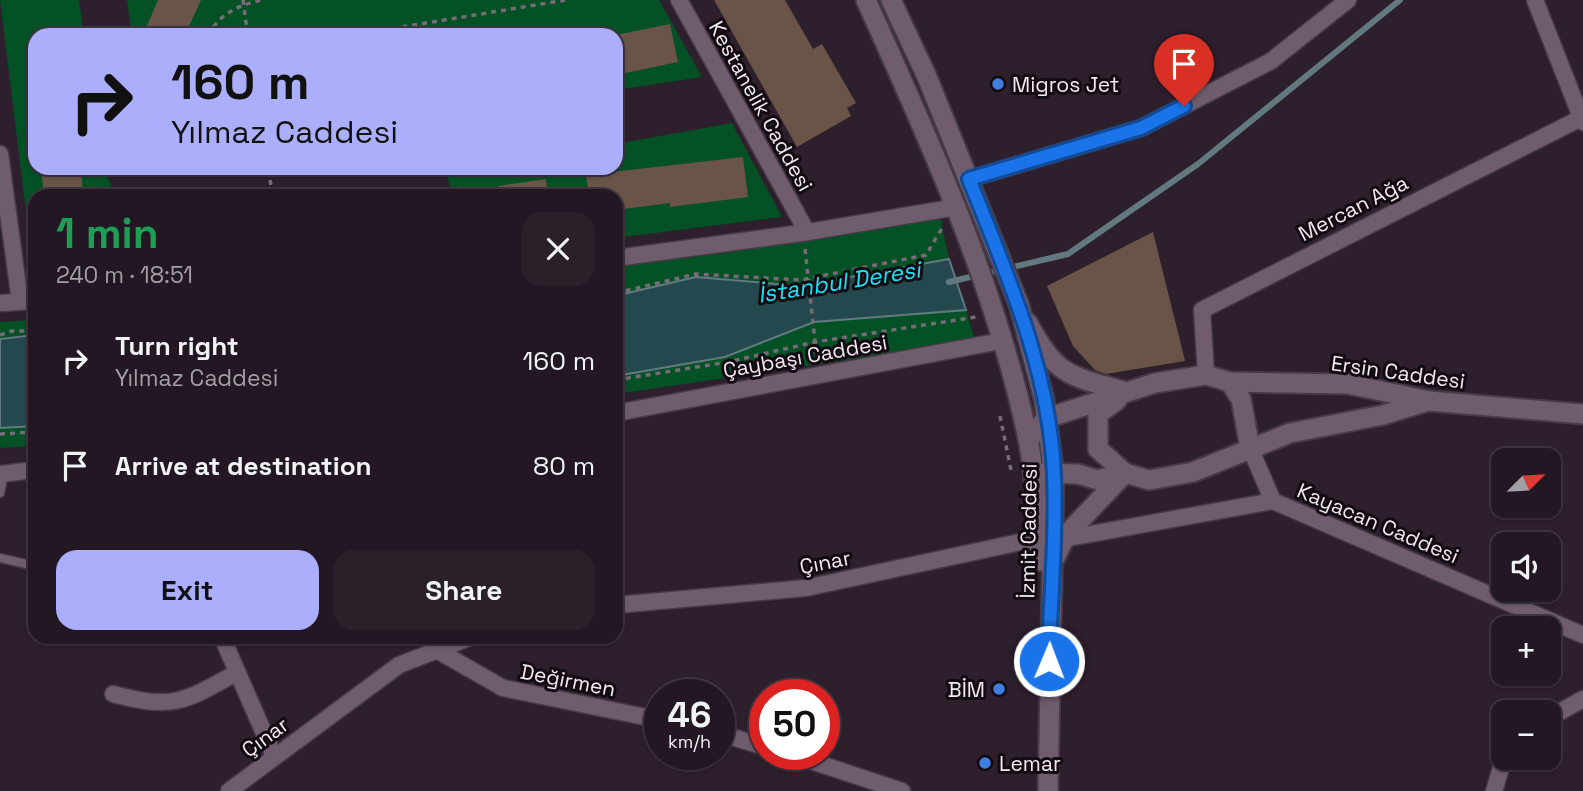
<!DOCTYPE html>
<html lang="en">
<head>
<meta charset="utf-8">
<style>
	:root { --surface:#221722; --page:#2a202a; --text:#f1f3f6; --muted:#a29fa5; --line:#3f3640; --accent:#abaffb }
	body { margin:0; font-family:"Space Grotesk",sans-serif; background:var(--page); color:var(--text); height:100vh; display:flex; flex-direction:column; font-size:26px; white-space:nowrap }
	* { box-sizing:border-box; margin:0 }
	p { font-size:23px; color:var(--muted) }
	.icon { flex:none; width:38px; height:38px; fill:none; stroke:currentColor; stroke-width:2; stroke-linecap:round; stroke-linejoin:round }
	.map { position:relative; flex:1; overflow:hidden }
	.details { position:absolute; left:28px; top:189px; width:595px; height:455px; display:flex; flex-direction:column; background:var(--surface); border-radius:21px; box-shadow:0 2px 5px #0004,0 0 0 2px var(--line) }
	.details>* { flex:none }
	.top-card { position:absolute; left:28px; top:28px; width:595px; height:147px; border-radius:21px; box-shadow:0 2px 5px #0004,0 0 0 2px var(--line); background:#abaffb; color:#111; overflow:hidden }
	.needle { width:46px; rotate:66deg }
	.fabs { position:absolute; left:1491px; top:448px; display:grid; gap:14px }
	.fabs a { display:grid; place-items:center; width:70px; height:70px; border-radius:14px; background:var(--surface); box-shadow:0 2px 5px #0004,0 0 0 2px var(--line); font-size:35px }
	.speed { position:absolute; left:644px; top:679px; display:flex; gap:14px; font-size:35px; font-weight:700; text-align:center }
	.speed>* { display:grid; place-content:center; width:91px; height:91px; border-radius:50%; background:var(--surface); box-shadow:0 2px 5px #0004,0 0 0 2px var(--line); line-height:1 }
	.speed small { font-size:18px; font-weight:400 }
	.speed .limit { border:10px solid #d22; background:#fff; color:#111 }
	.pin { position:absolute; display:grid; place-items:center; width:60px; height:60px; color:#fff; margin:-72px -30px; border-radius:50% 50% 50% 0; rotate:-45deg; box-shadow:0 0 7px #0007 }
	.pin .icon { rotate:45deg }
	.me { position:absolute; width:77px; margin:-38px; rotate:1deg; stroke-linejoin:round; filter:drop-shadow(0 0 5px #0008) }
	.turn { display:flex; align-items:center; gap:24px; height:147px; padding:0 28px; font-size:32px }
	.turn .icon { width:91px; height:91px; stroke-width:2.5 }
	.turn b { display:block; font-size:49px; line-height:60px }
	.round { display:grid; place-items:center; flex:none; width:74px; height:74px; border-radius:21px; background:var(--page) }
	.overview { display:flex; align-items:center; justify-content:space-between; height:119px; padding:0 28px }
	h1 { font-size:42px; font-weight:700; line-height:52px; color:#1e9e55 }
	.cta { display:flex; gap:14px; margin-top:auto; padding:14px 28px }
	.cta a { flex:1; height:80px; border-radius:21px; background:var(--accent); color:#111; font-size:28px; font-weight:700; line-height:80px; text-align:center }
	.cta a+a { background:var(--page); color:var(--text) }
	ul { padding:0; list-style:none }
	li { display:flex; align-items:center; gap:21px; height:105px; padding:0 28px }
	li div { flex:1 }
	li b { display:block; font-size:26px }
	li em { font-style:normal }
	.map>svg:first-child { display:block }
	.green { fill:#035125 }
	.water { fill:#23494e; stroke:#627980; stroke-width:2 }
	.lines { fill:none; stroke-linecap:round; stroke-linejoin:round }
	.stream { stroke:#627980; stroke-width:6 }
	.building { fill:#6a5448 }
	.service-casing { stroke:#473a47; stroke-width:11 }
	.minor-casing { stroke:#473a47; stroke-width:19 }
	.tertiary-casing { stroke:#473a47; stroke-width:23 }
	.secondary-casing { stroke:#473a47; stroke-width:23 }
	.path { stroke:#786b77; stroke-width:3.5; stroke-dasharray:5 5; stroke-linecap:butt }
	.service { stroke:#6f5d6e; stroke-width:8 }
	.minor { stroke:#6f5d6e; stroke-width:16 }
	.tertiary { stroke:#6f5d6e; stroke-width:19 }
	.secondary { stroke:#6f5d6e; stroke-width:19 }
	.route-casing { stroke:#114b97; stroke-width:18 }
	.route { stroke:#1a73e8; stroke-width:12 }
	.shop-dot { fill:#3f7fe0; stroke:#120b12; stroke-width:2.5 }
	.labels { text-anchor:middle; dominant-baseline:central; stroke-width:6; stroke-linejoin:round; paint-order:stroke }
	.poi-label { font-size:21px; fill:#f4e9f3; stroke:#120b12; text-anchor:start }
	.street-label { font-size:21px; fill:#f4e9f3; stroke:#120b12 }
	.water-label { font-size:23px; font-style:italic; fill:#19e4f9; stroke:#120b12 }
</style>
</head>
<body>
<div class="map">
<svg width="1583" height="791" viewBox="0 0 1583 791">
	<rect width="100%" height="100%" fill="#2e1f2d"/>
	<!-- green -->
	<g class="green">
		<path d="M0,0h79l5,35h-49v133h69l8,20 10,8h-87v89z"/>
		<path d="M127,0h532l43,77 -86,13v-55h-484z"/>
		<path d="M732,123l50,94 -166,21v-42h-164l-5,-21 37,-7h132v-24z"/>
		<path d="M940,216l9,43 -148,27 -104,-8 -81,18v-30z"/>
		<path d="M966,310l9,31 -359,53v-18l109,-19 89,-35z"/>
		<path d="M35,320v15l-35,4v-17z"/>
		<path d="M35,426v20l-35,2v-20z"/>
	</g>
	<!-- water -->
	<g class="water">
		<path d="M949,259l17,51 -152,12 -89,35 -109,19v-80l3,-1 77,-18 105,9z"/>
		<path d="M35,335v91l-35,2v-89z"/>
	</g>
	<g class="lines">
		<!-- stream -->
		<path class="stream" d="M949,282l119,-28 130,-90 202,-164"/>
	</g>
	<!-- building -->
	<g class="building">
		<path d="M158,0h43l-16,35h-42z"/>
		<path d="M714,0h71l28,49 9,-5 34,59 -9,5 4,8 -54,31z"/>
		<path d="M670,24l8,38 -62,13v-40z"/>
		<path d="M743,157l5,40 -78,10v-4l-54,7v-14h-27l-3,-21z"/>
		<path d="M41,168h40l2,27 -39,1z"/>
		<path d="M546,179l2,17h-49l-1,-10z"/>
		<path d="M1153,232l32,129 -79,13 -11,-4 -22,-24 -26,-60z"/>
	</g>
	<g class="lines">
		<defs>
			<g id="service">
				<path d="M0,493l4,-20"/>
				<path d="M0,558l35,8"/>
			</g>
			<g id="minor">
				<path d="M679,0l128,232"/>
				<path d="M1535,0l48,122"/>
				<path d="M0,154l20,147"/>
				<path d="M969,179l172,-51 130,-67 77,-61"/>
				<path d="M616,258l186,-25 155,-26"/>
				<path d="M0,303l35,-2"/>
				<path d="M1206,375l-4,-65 381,-193"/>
				<path d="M616,413l385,-72"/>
				<path d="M1250,448l23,53 310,134"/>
				<path d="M0,474l35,-4"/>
				<path d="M1063,539l210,-38"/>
				<path d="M616,605l190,-17 233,-50"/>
				<path d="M222,637l52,119"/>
				<path d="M435,649l68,39 157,32"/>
				<path d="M113,694c60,16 71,8 123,-21"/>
				<path d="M1549,718l34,-19"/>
				<path d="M719,733l46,14"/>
				<path d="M790,754l112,37"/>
				<path d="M229,791l170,-126 72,-28"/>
				<path d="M1494,791l10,-33"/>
			</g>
			<g id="tertiary">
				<path d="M1028,323c28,54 43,53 99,69"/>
				<path d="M1230,382l11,17 9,49"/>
				<path d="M1117,400l-19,14v35l27,24 24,7 44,-8 97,-39 93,-18 45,-14"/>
				<path d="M1028,440l19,-22 108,-35 51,-8 24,7 118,2 81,17 154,13"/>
			</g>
			<g id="secondary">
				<path d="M866,0c64,142 130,286 162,439 8,40 9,82 13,122"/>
				<path d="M891,0l36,77 92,228 25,94 10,76 -6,316"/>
				<path d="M1044,473l34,1 20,6 27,-7"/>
				<path d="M1055,558l11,-23 59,-62"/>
			</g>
		</defs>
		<!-- service casing -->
		<use href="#service" class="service-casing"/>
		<!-- minor casing -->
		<use href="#minor" class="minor-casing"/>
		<!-- tertiary casing -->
		<use href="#tertiary" class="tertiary-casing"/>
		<!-- secondary casing -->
		<use href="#secondary" class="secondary-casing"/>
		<!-- path -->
		<g class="path">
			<path d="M243,0l4,30"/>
			<path d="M208,35c13,-22 29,-29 53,-35"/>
			<path d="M353,35l213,-35"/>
			<path d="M270,180l3,16"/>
			<path d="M805,249l12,111"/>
			<path d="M616,293l80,-19 105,6 125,-25 16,-27"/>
			<path d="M0,335l12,-4h23"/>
			<path d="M616,380l112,-18 87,-20 161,-25"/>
			<path d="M1000,416l11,54"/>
			<path d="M0,434l35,-2"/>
		</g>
		<!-- service -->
		<use href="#service" class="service"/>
		<!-- minor -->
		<use href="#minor" class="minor"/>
		<!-- tertiary -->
		<use href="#tertiary" class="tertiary"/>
		<!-- secondary -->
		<use href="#secondary" class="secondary"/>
	</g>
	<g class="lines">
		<defs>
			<path id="route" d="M1049,661c1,-62 8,-125 5,-186 -4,-104 -47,-201 -85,-296l172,-51 43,-22"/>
		</defs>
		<!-- route casing -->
		<use href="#route" class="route-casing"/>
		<!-- route -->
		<use href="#route" class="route"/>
	</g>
	<!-- markers -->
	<g class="shop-dot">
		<circle cx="998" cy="84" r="7"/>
		<circle cx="999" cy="689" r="7"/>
		<circle cx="985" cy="763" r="7"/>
	</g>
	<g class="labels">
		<!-- poi labels -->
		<g class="poi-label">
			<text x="1012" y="84">Migros Jet</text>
			<text x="985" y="689" text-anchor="end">BİM</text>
			<text x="999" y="763">Lemar</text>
		</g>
		<!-- street labels -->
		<g class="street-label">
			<text transform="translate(761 106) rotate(61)">Kestanelik Caddesi</text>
			<text transform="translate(1353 208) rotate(-27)">Mercan Ağa</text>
			<text transform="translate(805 356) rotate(-10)">Çaybaşı Caddesi</text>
			<text transform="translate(1398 372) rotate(8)">Ersin Caddesi</text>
			<text transform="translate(1378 523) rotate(23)">Kayacan Caddesi</text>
			<text transform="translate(1028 531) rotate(-89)">İzmit Caddesi</text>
			<text transform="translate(825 562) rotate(-11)">Çınar</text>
			<text transform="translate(568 680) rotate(11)">Değirmen</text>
			<text transform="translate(265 737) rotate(-36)">Çınar</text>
		</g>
		<!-- water labels -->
		<g class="water-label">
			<text transform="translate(839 282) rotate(-9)">İstanbul Deresi</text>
		</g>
	</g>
</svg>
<div class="fabs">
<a><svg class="needle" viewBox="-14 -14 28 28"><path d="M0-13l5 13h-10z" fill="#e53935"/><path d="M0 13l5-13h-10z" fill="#a29fa5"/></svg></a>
<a><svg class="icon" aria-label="sound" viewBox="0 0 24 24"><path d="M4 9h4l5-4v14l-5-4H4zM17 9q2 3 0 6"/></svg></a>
<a>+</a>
<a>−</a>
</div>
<div class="speed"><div>46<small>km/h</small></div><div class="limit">50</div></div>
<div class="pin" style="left:1184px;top:106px;background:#d93025"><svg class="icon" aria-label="arrive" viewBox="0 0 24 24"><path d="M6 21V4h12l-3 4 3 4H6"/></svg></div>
<svg class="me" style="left:1049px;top:661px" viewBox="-20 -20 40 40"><circle r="17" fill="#1a73e8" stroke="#fff" stroke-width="3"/><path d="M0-11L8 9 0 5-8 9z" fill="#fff"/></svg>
<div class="top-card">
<div class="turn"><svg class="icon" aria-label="right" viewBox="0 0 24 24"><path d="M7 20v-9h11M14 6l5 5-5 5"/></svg><div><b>160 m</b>Yılmaz Caddesi</div></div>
</div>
<section class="details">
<div class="overview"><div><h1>1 min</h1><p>240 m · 18:51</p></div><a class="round"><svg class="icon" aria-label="close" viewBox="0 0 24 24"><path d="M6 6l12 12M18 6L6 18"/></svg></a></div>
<ul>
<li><svg class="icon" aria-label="right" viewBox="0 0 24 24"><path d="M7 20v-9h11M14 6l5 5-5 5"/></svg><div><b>Turn right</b><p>Yılmaz Caddesi</p></div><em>160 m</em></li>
<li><svg class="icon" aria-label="arrive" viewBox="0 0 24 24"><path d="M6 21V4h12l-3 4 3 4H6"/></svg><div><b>Arrive at destination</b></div><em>80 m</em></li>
</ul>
<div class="cta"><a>Exit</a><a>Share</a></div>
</section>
</div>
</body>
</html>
